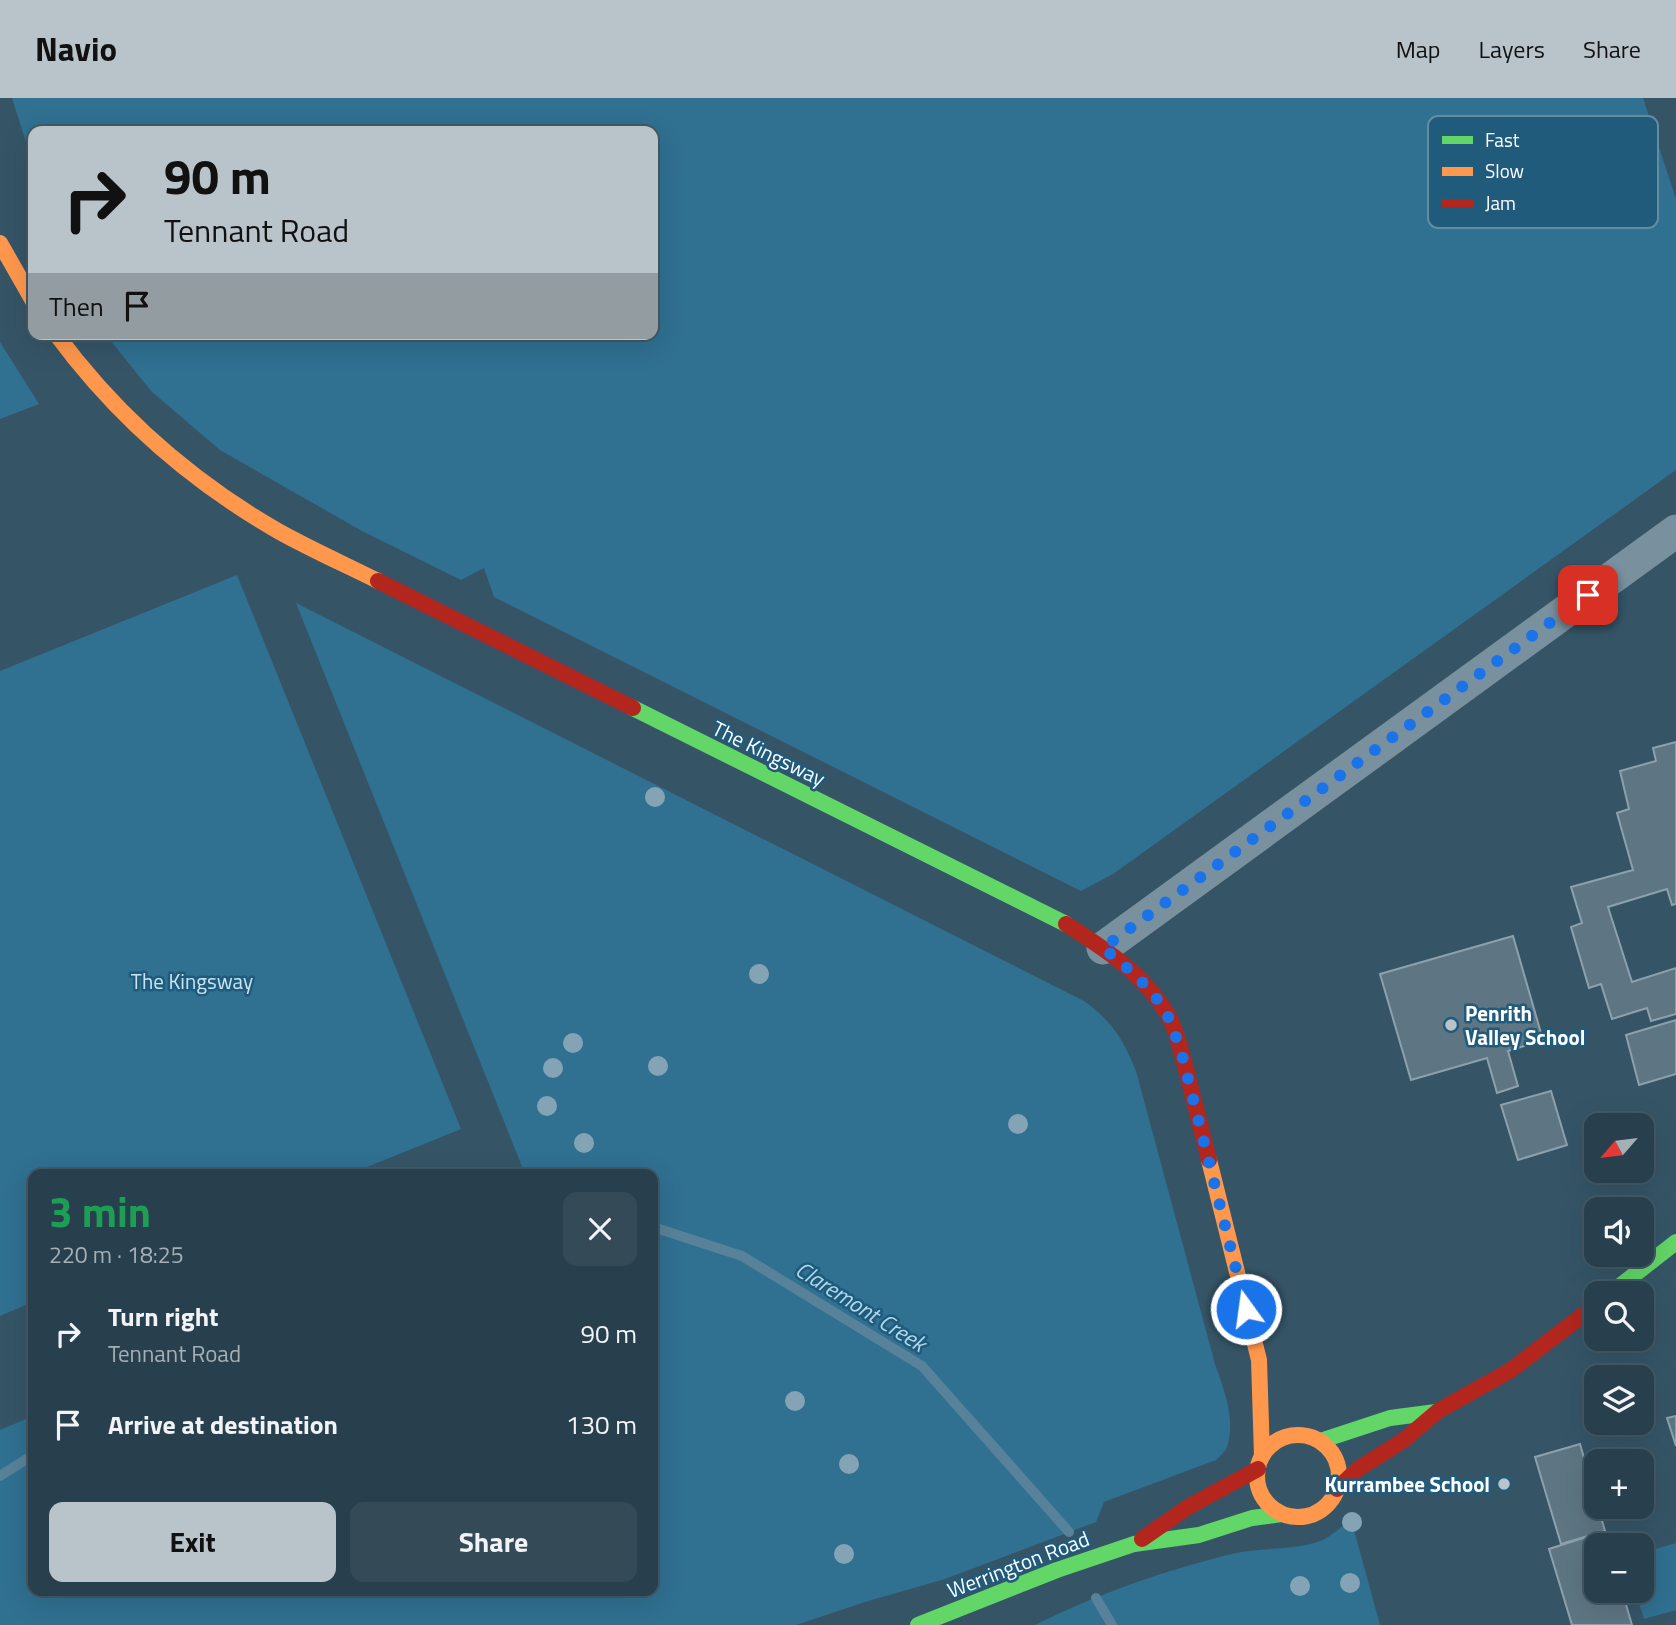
<!DOCTYPE html>
<html lang="en">
<head>
<meta charset="utf-8">
<style>
	:root { --surface:#28404d; --page:#344b57; --text:#f1f3f6; --muted:#a5afb6; --line:#445965; --accent:#b8c4ca }
	body { margin:0; font-family:"Titillium Web",sans-serif; background:var(--page); color:var(--text); height:100vh; display:flex; flex-direction:column; font-size:26px; white-space:nowrap }
	* { box-sizing:border-box; margin:0 }
	p { font-size:23px; color:var(--muted) }
	.icon { flex:none; width:38px; height:38px; fill:none; stroke:currentColor; stroke-width:2; stroke-linecap:round; stroke-linejoin:round }
	.map { position:relative; flex:1; overflow:hidden }
	.drawer { position:absolute; left:28px; top:1071px; width:630px; height:427px; display:flex; flex-direction:column; background:var(--surface); border-radius:14px; box-shadow:0 7px 28px #0002,0 0 0 2px var(--line) }
	.drawer>* { flex:none }
	.guide { position:absolute; left:28px; top:28px; width:630px; height:214px; border-radius:14px; box-shadow:0 7px 28px #0002,0 0 0 2px var(--line); background:#b8c4ca; color:#111; overflow:hidden }
	.needle { width:46px; rotate:242deg }
	.buttons { position:absolute; left:1584px; top:1015px; display:grid; gap:14px }
	.buttons a { display:grid; place-items:center; width:70px; height:70px; border-radius:14px; background:var(--surface); box-shadow:0 7px 28px #0002,0 0 0 2px var(--line); font-size:35px }
	.pin { position:absolute; display:grid; place-items:center; width:60px; height:60px; color:#fff; margin:-30px; border-radius:14px; box-shadow:0 4px 10px #0006 }
	.me { position:absolute; width:77px; margin:-38px; rotate:346deg; stroke-linejoin:round; filter:drop-shadow(0 0 5px #0008) }
	.turn { display:flex; align-items:center; gap:24px; height:147px; padding:0 21px; font-size:32px }
	.turn .icon { width:91px; height:91px; stroke-width:2.5 }
	.turn b { display:block; font-size:49px; line-height:60px }
	.then { display:flex; align-items:center; height:66px; padding:0 21px; background:#0003; gap:14px; font-size:26px }
	.round { display:grid; place-items:center; flex:none; width:74px; height:74px; border-radius:14px; background:var(--page) }
	.head { display:flex; align-items:center; justify-content:space-between; height:119px; padding:0 21px }
	h1 { font-size:42px; font-weight:700; line-height:52px; color:#1e9e55 }
	.primary-button { display:flex; gap:14px; margin-top:auto; padding:14px 21px }
	.primary-button a { flex:1; height:80px; border-radius:14px; background:var(--accent); color:#111; font-size:28px; font-weight:700; line-height:80px; text-align:center }
	.primary-button a+a { background:var(--page); color:var(--text) }
	ul { padding:0; list-style:none }
	li { display:flex; align-items:center; gap:21px; height:91px; padding:0 21px }
	li div { flex:1 }
	li b { display:block; font-size:26px }
	li em { font-style:normal }
	header { display:flex; align-items:center; gap:42px; box-sizing:border-box; height:98px; padding:0 35px; background:var(--accent); color:#111 }
	header strong { font-size:33px }
	nav { display:flex; gap:38px; margin-inline-start:auto; font-size:24px }
	.map>svg:first-child { display:block }
	.green { fill:#307091 }
	.lines { fill:none; stroke-linecap:round; stroke-linejoin:round }
	.stream { stroke:#58829a; stroke-width:10 }
	.building { fill:#5e7683; stroke:#8da1ac; stroke-width:2 }
	.street { stroke:#79919e; stroke-width:33 }
	.fast { stroke:#63d668; stroke-width:16 }
	.slow { stroke:#ff974d; stroke-width:16 }
	.jam { stroke:#b3261e; stroke-width:16 }
	.tree { fill:#84a4b5 }
	.route { stroke:#1a73e8; stroke-width:12; stroke-dasharray:0 21.6 }
	.poi-dot { fill:#b8c4ca; stroke:#205b7c; stroke-width:2.5 }
	.labels { text-anchor:middle; dominant-baseline:central; stroke-width:5; stroke-linejoin:round; paint-order:stroke }
	.street-label { font-size:21px; fill:#fff; stroke:#205b7c }
	.park-label { font-size:21px; fill:#c5e5f5; stroke:#205b7c }
	.poi-label { font-size:21px; font-weight:bold; fill:#fff; stroke:#205b7c; text-anchor:start }
	.water-label { font-size:23px; font-style:italic; fill:#add8ee; stroke:#205b7c }
	.key { fill:#205b7c; stroke:#638ca3; stroke-width:2 }
	.key-label { font-size:19px; fill:#fff }
</style>
</head>
<body>
<header>
<strong>Navio</strong>
<nav><a>Map</a><a>Layers</a><a>Share</a></nav>
</header>
<div class="map">
<svg width="1676" height="1527" viewBox="0 0 1676 1527">
	<rect width="100%" height="100%" fill="#355567"/>
	<!-- green -->
	<g class="green">
		<path d="M12,0h1631l33,101v271l-563,404 -32,17 -587,-294 -10,-29 -23,12 -99,-49 -142,-81 -68,-58 -47,-58h548v-203h-620v33z"/>
		<path d="M0,244l39,62 -39,15z"/>
		<path d="M237,477l224,554 -111,45h-317v128l-33,14v-645z"/>
		<path d="M296,505l788,398c28,20 39,38 52,70l79,293c9,25 21,56 12,83 -2,5 -7,9 -11,13l-112,42 -8,20 -151,57 -80,23 -69,23h-796v-195l33,-14v175h620v-417h-128z"/>
		<path d="M1351,1421l29,106h-345c62,-31 128,-54 196,-71 29,-7 61,-3 89,-13 11,-4 22,-15 31,-22z"/>
		<path d="M1676,1445v67l-32,9 -9,-28h7v-38z"/>
	</g>
	<g class="lines">
		<!-- stream -->
		<g class="stream">
			<path d="M653,1129l89,29 180,110 147,166"/>
			<path d="M0,1378l33,-21"/>
			<path d="M1096,1500l16,27"/>
		</g>
	</g>
	<!-- building -->
	<g class="building">
		<path d="M1676,644v162l-4,1 -5,-16 -59,18 24,75 44,-14v46l-25,7 -4,-13 -35,11 -11,-35 -12,4 -18,-61 11,-4 -11,-36 62,-17 -16,-57 12,-4 -9,-38 36,-10 -3,-13z"/>
		<path d="M1513,838l30,104 -35,11 10,35 -21,7 -10,-35 -76,22 -31,-106z"/>
		<path d="M1676,922v54l-37,11 -13,-50z"/>
		<path d="M1551,993l16,54 -49,15 -17,-55z"/>
		<path d="M1676,1318v30l-9,-28z"/>
		<path d="M1580,1346l16,56v7h2l7,24 -44,13 -26,-87z"/>
		<path d="M1605,1433l4,14h-13v46h26l10,34h-60l-23,-76z"/>
	</g>
	<g class="lines">
		<!-- street -->
		<path class="street" d="M1103,850l573,-417"/>
		<!-- fast -->
		<g class="fast">
			<path d="M633,610l433,216"/>
			<path d="M1611,1195l65,-51"/>
			<path d="M1320,1343l70,-23 46,-6"/>
			<path d="M918,1527l139,-55 77,-26 65,-9 53,-17 30,-4"/>
		</g>
		<!-- slow -->
		<g class="slow">
			<path d="M0,145l33,58"/>
			<path d="M56,236c59,80 135,147 222,197 32,18 66,33 100,50"/>
			<path d="M1209,1062l50,200 3,96"/>
			<circle cx="1298" cy="1378" r="41"/>
		</g>
		<!-- jam -->
		<g class="jam">
			<path d="M378,483l255,127"/>
			<path d="M1066,826c39,25 83,53 105,97 8,17 12,38 17,56 7,28 14,56 21,83"/>
			<path d="M1337,1391l21,-20 46,-29 34,-29 73,-41 85,-65"/>
			<path d="M1142,1441l46,-32 70,-38"/>
		</g>
	</g>
	<!-- trees -->
	<g class="tree">
		<circle cx="655" cy="699" r="10"/>
		<circle cx="759" cy="876" r="10"/>
		<circle cx="573" cy="945" r="10"/>
		<circle cx="658" cy="968" r="10"/>
		<circle cx="553" cy="970" r="10"/>
		<circle cx="547" cy="1008" r="10"/>
		<circle cx="1018" cy="1026" r="10"/>
		<circle cx="584" cy="1045" r="10"/>
		<circle cx="795" cy="1303" r="10"/>
		<circle cx="849" cy="1366" r="10"/>
		<circle cx="1352" cy="1424" r="10"/>
		<circle cx="844" cy="1456" r="10"/>
		<circle cx="1350" cy="1485" r="10"/>
		<circle cx="1300" cy="1488" r="10"/>
	</g>
	<g class="lines">
		<!-- route -->
		<path class="route" d="M1246,1211l-64,-254c-4,-11 -7,-22 -11,-32 -14,-32 -42,-54 -68,-75l485,-353"/>
	</g>
	<!-- markers -->
	<g class="poi-dot">
		<circle cx="1451" cy="927" r="7"/>
		<circle cx="1504" cy="1386" r="7"/>
	</g>
	<g class="labels">
		<!-- street labels -->
		<g class="street-label">
			<text transform="translate(769 655) rotate(26)">The Kingsway</text>
			<text transform="translate(1018 1466) rotate(-21)">Werrington Road</text>
		</g>
		<!-- park labels -->
		<g class="park-label">
			<text x="192" y="883">The Kingsway</text>
		</g>
		<!-- poi labels -->
		<g class="poi-label">
			<text x="1465" y="915">Penrith<tspan x="1465" dy="24">Valley School</tspan></text>
			<text x="1490" y="1386" text-anchor="end">Kurrambee School</text>
		</g>
		<!-- water labels -->
		<g class="water-label">
			<text transform="translate(861 1208) rotate(32)">Claremont Creek</text>
		</g>
	</g>
	<!-- legend -->
	<rect x="1428" y="18" width="230" height="112" rx="10" class="key"/>
	<rect x="1442" y="38" width="31" height="8" fill="#63d668"/>
	<rect x="1442" y="69" width="31" height="9" fill="#ff974d"/>
	<rect x="1442" y="101" width="31" height="8" fill="#b3261e"/>
	<g class="key-label">
		<text x="1485" y="49">Fast</text>
		<text x="1485" y="80">Slow</text>
		<text x="1485" y="112">Jam</text>
	</g>
</svg>
<div class="buttons">
<a><svg class="needle" viewBox="-14 -14 28 28"><path d="M0-13l5 13h-10z" fill="#e53935"/><path d="M0 13l5-13h-10z" fill="#a5afb6"/></svg></a>
<a><svg class="icon" aria-label="sound" viewBox="0 0 24 24"><path d="M4 9h4l5-4v14l-5-4H4zM17 9q2 3 0 6"/></svg></a>
<a><svg class="icon" aria-label="search" viewBox="0 0 24 24"><circle cx="10" cy="10" r="6"/><path d="M15 15l6 6"/></svg></a>
<a><svg class="icon" aria-label="layers" viewBox="0 0 24 24"><path d="M12 4l9 5-9 5-9-5zM3 14l9 5 9-5"/></svg></a>
<a>+</a>
<a>−</a>
</div>
<div class="pin" style="left:1588px;top:497px;background:#d93025"><svg class="icon" aria-label="arrive" viewBox="0 0 24 24"><path d="M6 21V4h12l-3 4 3 4H6"/></svg></div>
<svg class="me" style="left:1246px;top:1211px" viewBox="-20 -20 40 40"><circle r="17" fill="#1a73e8" stroke="#fff" stroke-width="3"/><path d="M0-11L8 9 0 5-8 9z" fill="#fff"/></svg>
<div class="guide">
<div class="turn"><svg class="icon" aria-label="right" viewBox="0 0 24 24"><path d="M7 20v-9h11M14 6l5 5-5 5"/></svg><div><b>90 m</b>Tennant Road</div></div>
<div class="then">Then<svg class="icon" aria-label="arrive" viewBox="0 0 24 24"><path d="M6 21V4h12l-3 4 3 4H6"/></svg></div>
</div>
<section class="drawer">
<div class="head"><div><h1>3 min</h1><p>220 m · 18:25</p></div><a class="round"><svg class="icon" aria-label="close" viewBox="0 0 24 24"><path d="M6 6l12 12M18 6L6 18"/></svg></a></div>
<ul>
<li><svg class="icon" aria-label="right" viewBox="0 0 24 24"><path d="M7 20v-9h11M14 6l5 5-5 5"/></svg><div><b>Turn right</b><p>Tennant Road</p></div><em>90 m</em></li>
<li><svg class="icon" aria-label="arrive" viewBox="0 0 24 24"><path d="M6 21V4h12l-3 4 3 4H6"/></svg><div><b>Arrive at destination</b></div><em>130 m</em></li>
</ul>
<div class="primary-button"><a>Exit</a><a>Share</a></div>
</section>
</div>
</body>
</html>
